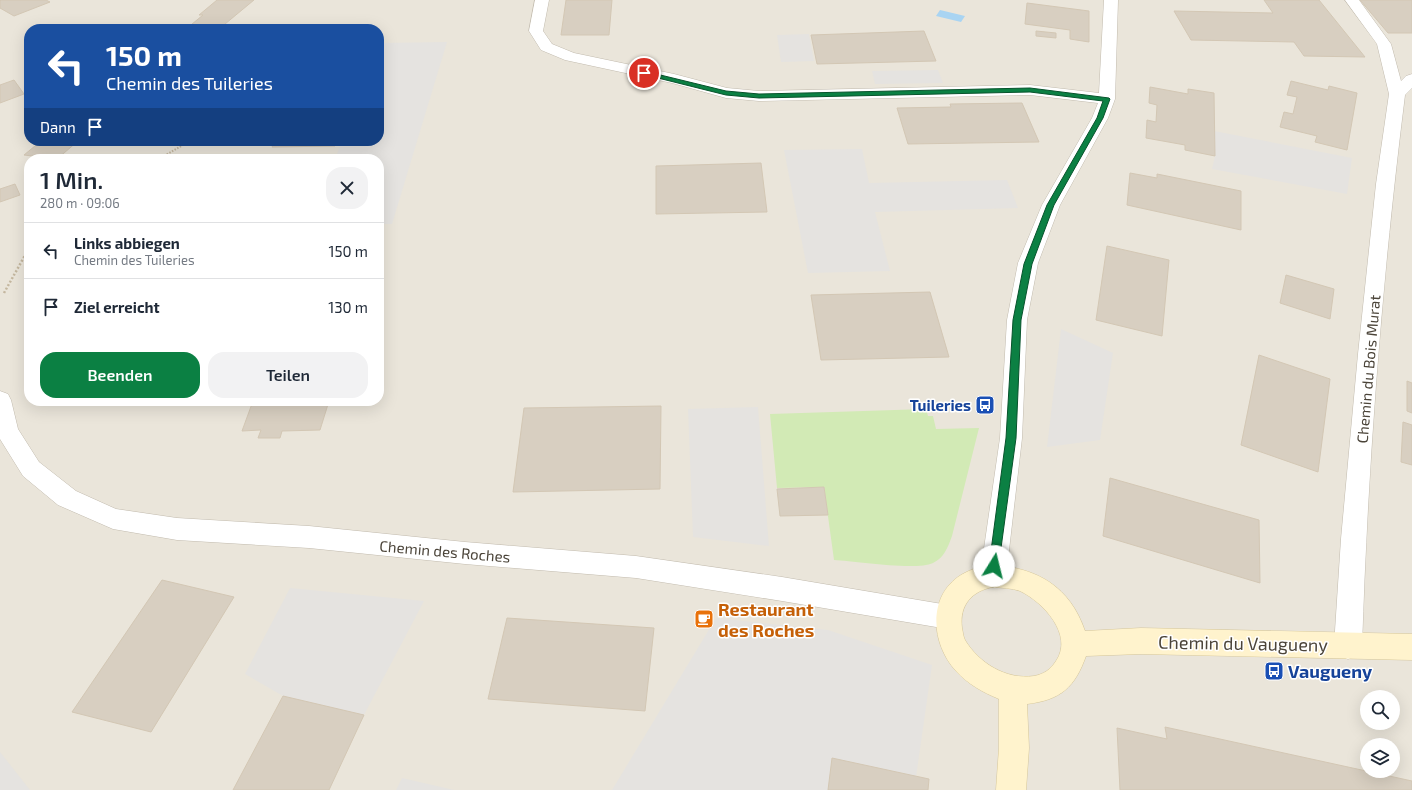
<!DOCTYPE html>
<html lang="de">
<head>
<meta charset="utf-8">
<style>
	:root { --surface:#fff; --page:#f2f2f3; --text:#1f2937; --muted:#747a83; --line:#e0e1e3; --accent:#0b8043 }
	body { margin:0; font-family:"Exo 2",sans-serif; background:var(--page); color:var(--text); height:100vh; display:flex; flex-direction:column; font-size:15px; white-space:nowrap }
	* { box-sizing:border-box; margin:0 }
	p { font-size:13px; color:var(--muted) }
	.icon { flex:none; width:22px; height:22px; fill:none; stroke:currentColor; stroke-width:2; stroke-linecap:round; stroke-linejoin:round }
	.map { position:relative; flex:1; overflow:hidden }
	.side { position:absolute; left:24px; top:154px; width:360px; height:252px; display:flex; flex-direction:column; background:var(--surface); border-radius:16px; box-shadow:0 4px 16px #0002 }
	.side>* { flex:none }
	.hud { position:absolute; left:24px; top:24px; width:360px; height:122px; border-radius:16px; box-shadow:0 4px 16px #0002; background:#1a4fa0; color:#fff; overflow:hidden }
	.buttons { position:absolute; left:1360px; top:690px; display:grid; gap:8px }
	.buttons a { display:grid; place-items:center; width:40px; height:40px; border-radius:50%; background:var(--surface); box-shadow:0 4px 16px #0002; font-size:20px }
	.pin { position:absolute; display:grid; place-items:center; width:34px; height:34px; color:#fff; margin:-17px; border:2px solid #fff; border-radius:50%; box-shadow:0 1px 4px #0007 }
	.me { position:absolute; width:44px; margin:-22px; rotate:9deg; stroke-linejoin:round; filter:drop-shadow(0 0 3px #0008) }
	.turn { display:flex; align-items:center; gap:14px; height:84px; padding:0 16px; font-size:18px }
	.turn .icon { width:52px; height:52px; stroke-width:2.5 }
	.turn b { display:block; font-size:28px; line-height:34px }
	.then { display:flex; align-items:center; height:38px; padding:0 16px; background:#0003; gap:8px; font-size:15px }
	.round { display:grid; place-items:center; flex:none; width:42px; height:42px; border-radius:16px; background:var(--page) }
	.head { display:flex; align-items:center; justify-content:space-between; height:68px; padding:0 16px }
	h1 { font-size:24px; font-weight:600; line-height:30px }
	.primary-button { display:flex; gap:8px; margin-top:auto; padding:8px 16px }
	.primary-button a { flex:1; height:46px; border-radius:16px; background:var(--accent); color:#fff; font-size:16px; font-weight:600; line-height:46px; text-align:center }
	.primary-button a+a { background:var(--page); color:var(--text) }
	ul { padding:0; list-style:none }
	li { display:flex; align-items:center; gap:12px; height:56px; padding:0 16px; border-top:1px solid var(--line) }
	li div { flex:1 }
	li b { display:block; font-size:15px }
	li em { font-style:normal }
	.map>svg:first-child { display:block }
	.residential { fill:#eae5da; fill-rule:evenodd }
	.green { fill:#d2eab5 }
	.parking { fill:#e5e3e0 }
	.water { fill:#a9d4f2 }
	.building { fill:#d8cfc1; stroke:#d3c7b4 }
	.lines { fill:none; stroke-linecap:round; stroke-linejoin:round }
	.street-casing { stroke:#c2bbae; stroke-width:1 }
	.secondary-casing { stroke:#d6c79b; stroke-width:1 }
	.path-far1 { stroke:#c4b79f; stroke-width:2; stroke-dasharray:1.5 1.5; stroke-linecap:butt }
	.path { stroke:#c4b79f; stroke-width:2.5; stroke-dasharray:2 2; stroke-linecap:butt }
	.street { fill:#fff; fill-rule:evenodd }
	.secondary { fill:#fff3cd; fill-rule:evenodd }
	.route { fill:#0b8043; stroke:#07532c }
	.labels { text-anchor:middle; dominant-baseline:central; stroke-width:3; stroke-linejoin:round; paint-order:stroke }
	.street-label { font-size:15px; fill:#4b4439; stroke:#fff }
	.transit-label { font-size:15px; font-weight:bold; fill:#164399; stroke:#fff; text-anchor:end }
	.near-food-label { font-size:18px; font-weight:bold; fill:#c56008; stroke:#fff; text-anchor:start }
	.near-street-label { font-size:18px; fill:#4b4439; stroke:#fff }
	.near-transit-label { font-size:18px; font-weight:bold; fill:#164399; stroke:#fff; text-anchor:start }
</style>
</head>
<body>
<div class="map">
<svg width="1412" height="790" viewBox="0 0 1412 790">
	<rect width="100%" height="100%" fill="#f6f3ec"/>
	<!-- residential -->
	<path class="residential" d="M0,0h1412v790h-1412zM29,29h350v112h-350zM29,159h350v242h-350zM1367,697h26v26h-26zM1367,745h26v26h-26z"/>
	<!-- green -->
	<path class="green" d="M926,409l2,7h5l3,13 43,-1 -27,108c-4,11 -8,22 -19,27 -18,8 -78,-2 -99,-3l-10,-73 -47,1 -7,-74z"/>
	<!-- parking -->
	<g class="parking">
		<path d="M809,34l5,27 -33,1 -4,-27z"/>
		<path d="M447,42l-55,182h-13v-65h-44l7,-18h37v-98z"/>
		<path d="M938,70l5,13 -68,1 -3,-13z"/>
		<path d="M1214,131l138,27 -5,36 -135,-25 3,-13z"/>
		<path d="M862,149l7,34 138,-3 11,28 -143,4 15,59 -82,2 -24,-123z"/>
		<path d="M1061,329l52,24 -13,87 -53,7z"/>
		<path d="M758,407l11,139 -76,-9 -5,-128z"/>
		<path d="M290,588l134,13 -60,114 -81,-19 -38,-22z"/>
		<path d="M716,618l112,12 104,35 -16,112 -84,-19 -4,32h-216z"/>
		<path d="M0,752l30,38h-30z"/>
		<path d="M402,778l52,12h-58z"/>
	</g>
	<!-- water -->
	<path class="water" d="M940,10l25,6 -4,6 -25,-6z"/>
	<!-- building -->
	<g class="building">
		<path d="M46,0l4,2 -36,14 -14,-8v-7l1,-1z"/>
		<path d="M217,0h37l-35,29h-33l17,-14h-4z"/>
		<path d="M566,0h46l-3,35h-48z"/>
		<path d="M1264,0h55l46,57 -61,-1 -10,-14 -103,-2 -17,-29 99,2z"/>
		<path d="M1360,0h52v33h-24z"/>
		<path d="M1027,3l62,8v31l-19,-3v-9l-45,-6z"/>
		<path d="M924,31l12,30 -119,3 -6,-29z"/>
		<path d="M1036,31l20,2v5l-20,-2z"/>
		<path d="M14,80l10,14 -24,9v-18z"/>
		<path d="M1291,81l37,9 1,-4 28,7 -10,57 -32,-8 2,-6 -37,-9 4,-15 9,2 4,-17 -10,-2z"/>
		<path d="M1150,87l38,7v-5l26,4 1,63 -30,-6v-5l-39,-7 1,-18 9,2 1,-17 -8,-2z"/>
		<path d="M1022,103l17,39 -131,2 -11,-36 54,-1 -1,-3z"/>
		<path d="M41,141h37l-21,18 -33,-4z"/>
		<path d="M224,141h113l-2,5 -63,1 2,-4 -52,1z"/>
		<path d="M761,163l6,49 -111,2v-48z"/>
		<path d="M1130,173l27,5v-4l84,17v39l-114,-25z"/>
		<path d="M15,184l5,11 -20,7v-13z"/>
		<path d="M1107,246l62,14 -7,76 -66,-16z"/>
		<path d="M1286,275l48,14 -4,30 -50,-16z"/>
		<path d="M930,292l19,65 -128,3 -10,-65z"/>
		<path d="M1259,355l71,24 -12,93 -77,-27z"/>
		<path d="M1407,381l5,2v30l-5,-2z"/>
		<path d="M253,401h76l-9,29 -38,1 -2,7h-22l3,-8 -19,1z"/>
		<path d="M661,406l-1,83 -147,3 11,-84z"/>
		<path d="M1403,422l9,3v40l-11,-3z"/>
		<path d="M1110,478l149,42 1,63 -157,-47z"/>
		<path d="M824,487l4,28 -48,1 -3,-27z"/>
		<path d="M162,580l72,17 -83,135 -79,-20z"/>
		<path d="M507,618l147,10 -9,83 -157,-12z"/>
		<path d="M283,696l81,19 -35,75h-96z"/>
		<path d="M1165,727l247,54v9h-292l-3,-62 50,11z"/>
		<path d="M832,758l97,21 -1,11h-100z"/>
	</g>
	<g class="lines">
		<defs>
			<g id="street">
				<path d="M535,0h14l-6,31 9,13 22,9 100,21 53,14 32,3 271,-6 69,8 5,-93h14l-3,99 -7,19 -48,87 -22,58 -11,57 -5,118 -16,138 -4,8 -9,3 -9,-3 -4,-8 20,-138 7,-118 11,-57 24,-58 50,-87 6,-15 -68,-8 -271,6 -33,-3 -54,-15 -107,-23 -24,-10 -12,-19z"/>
				<path d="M1345,0h14l32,44 10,37 5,-5 6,-2v14l-7,7c-23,183 -37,367 -43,551l-4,9 -10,4 -10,-4 -4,-9 7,-107 17,-185 18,-170 13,-90 -12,-50z"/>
				<path d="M0,391l8,3 3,6 7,29 21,33 37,29 40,18 61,9 132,8 156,16 171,14 146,21 166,28 9,3 4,9 -4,9 -9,3 -166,-28 -146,-23 -171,-14 -156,-16 -132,-8 -64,-11 -55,-24 -35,-29 -23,-37z"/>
			</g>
			<path id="secondary" d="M993,565c45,3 77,22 92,66l56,-3 271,6v26l-271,-6 -55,2c-11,31 -25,44 -59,48l2,44 -3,42h-30l3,-42v-49c-17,-7 -31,-15 -43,-28 -25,-27 -29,-75 5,-96 10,-6 21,-9 32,-10zM993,587c9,1 19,1 27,4 23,11 54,44 36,70 -6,9 -12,13 -22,15 -28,4 -55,-13 -69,-36 -2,-4 -2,-8 -3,-12 -3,-23 10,-37 31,-41z"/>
		</defs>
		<!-- street casing -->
		<use href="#street" class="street-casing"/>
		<!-- secondary casing -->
		<use href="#secondary" class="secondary-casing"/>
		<!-- path-far1 -->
		<path class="path-far1" d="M159,159l31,-18"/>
		<!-- path -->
		<path class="path" d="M4,293l25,-45"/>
		<!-- street -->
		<use href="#street" class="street"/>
		<!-- secondary -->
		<use href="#secondary" class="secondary"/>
	</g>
	<!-- route -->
	<path class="route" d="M644,71l82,20 33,3 271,-6 79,10 1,1 -7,19 -49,87 -22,59 -11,56 -5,118 -18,132 -4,1 -4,-1 -1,-4 17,-128 7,-118 11,-56 23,-59 50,-87 6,-17 -73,-9 -271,6 -33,-3 -84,-21 -1,-1z"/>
	<!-- icons -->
	<defs>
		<symbol id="bus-square" viewBox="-11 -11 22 22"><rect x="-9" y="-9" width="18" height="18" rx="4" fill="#1a4fb4" stroke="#fff"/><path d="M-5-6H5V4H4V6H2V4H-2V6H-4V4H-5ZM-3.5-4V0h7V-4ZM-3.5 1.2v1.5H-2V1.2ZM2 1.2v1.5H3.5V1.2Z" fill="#fff"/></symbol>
		<symbol id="cafe-square" viewBox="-11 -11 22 22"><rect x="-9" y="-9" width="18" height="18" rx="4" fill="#e8710a" stroke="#fff"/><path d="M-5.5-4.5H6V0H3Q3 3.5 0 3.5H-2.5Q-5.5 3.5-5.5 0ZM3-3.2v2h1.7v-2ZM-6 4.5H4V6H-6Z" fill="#fff"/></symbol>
	</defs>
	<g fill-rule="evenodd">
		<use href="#bus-square" x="974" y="394" width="22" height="22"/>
		<use href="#cafe-square" x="693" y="608" width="22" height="22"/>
		<use href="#bus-square" x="1263" y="660" width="22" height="22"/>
	</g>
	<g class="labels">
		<!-- street labels -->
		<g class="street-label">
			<text transform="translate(1368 369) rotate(-85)">Chemin du Bois Murat</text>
			<text transform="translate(445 551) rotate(5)">Chemin des Roches</text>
		</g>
		<!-- transit labels -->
		<g class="transit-label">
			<text x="971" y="405">Tuileries</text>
		</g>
		<!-- near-food labels -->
		<g class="near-food-label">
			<text x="718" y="609">Restaurant<tspan x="718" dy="21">des Roches</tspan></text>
		</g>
		<!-- near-street labels -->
		<g class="near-street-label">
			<text transform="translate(1243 643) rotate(1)">Chemin du Vaugueny</text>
		</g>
		<!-- near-transit labels -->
		<g class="near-transit-label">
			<text x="1288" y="671">Vaugueny</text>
		</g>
	</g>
</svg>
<div class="buttons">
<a><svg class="icon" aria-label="search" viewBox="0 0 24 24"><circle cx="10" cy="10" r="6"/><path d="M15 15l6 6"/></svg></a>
<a><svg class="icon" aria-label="layers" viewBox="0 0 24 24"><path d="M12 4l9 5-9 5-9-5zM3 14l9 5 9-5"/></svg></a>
</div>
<div class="pin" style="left:644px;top:73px;background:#d93025"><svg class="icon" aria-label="arrive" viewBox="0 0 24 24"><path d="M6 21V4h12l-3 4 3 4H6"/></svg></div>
<svg class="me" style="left:994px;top:566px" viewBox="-20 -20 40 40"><circle r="19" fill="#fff"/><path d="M0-13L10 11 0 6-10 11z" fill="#0b8043"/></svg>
<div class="hud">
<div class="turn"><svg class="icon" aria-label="left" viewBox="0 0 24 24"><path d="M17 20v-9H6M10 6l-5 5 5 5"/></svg><div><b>150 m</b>Chemin des Tuileries</div></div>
<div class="then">Dann<svg class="icon" aria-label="arrive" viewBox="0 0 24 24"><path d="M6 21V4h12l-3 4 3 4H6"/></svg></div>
</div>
<section class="side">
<div class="head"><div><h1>1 Min.</h1><p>280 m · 09:06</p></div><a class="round"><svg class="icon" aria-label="close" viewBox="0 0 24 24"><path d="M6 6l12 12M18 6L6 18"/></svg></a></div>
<ul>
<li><svg class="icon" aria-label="left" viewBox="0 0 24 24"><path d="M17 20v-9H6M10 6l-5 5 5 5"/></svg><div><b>Links abbiegen</b><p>Chemin des Tuileries</p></div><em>150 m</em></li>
<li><svg class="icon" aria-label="arrive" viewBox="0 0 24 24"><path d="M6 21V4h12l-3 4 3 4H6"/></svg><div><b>Ziel erreicht</b></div><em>130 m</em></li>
</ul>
<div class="primary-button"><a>Beenden</a><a>Teilen</a></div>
</section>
</div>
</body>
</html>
